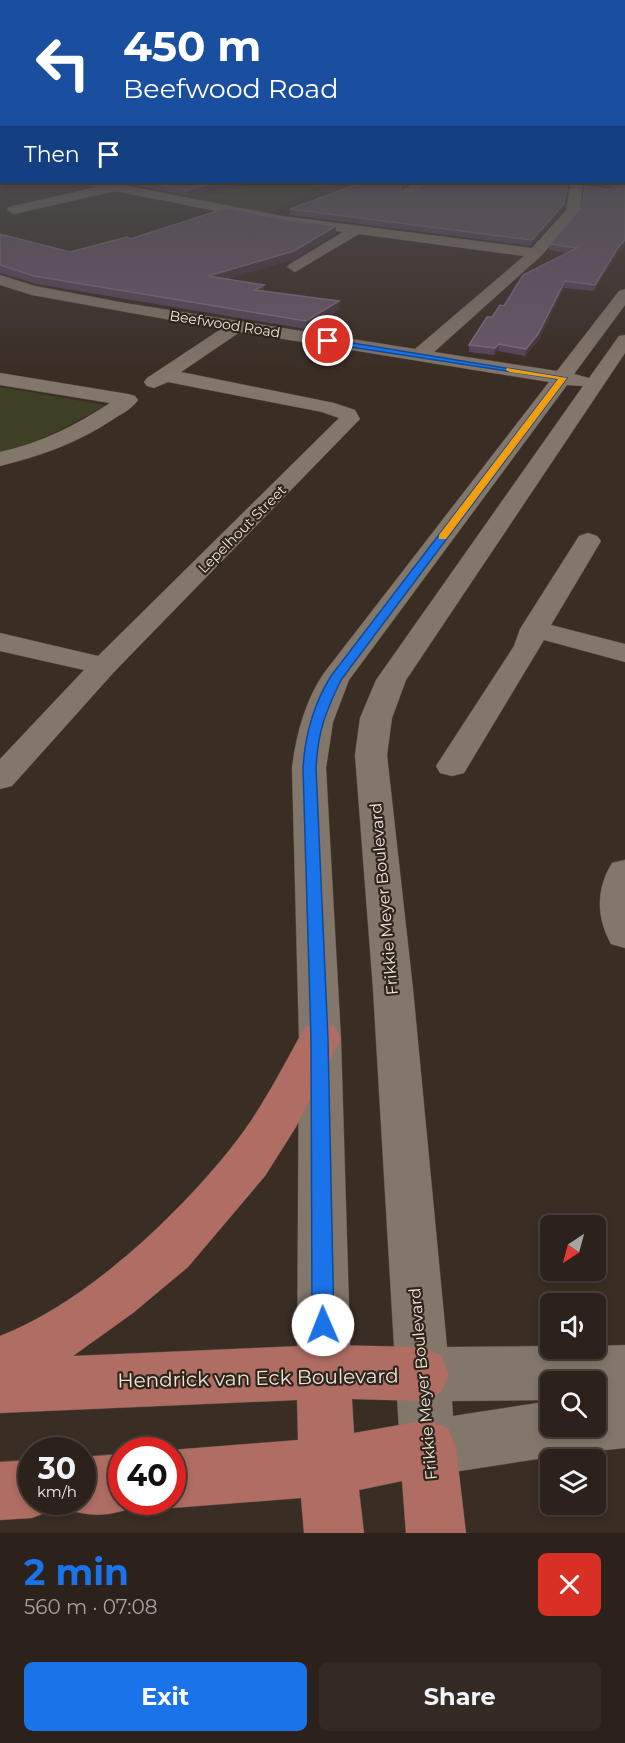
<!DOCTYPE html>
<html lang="en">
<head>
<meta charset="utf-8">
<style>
	:root { --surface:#2c221b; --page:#342a24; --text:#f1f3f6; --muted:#a6a4a3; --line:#483f3a; --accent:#1a73e8 }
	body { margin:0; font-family:Montserrat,sans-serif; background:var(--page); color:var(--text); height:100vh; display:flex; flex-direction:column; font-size:22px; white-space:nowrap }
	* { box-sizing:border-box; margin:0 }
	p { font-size:20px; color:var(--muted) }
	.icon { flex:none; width:33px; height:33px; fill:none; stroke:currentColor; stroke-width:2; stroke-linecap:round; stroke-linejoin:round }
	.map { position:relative; height:1533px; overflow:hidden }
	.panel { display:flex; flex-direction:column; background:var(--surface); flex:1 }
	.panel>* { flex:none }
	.top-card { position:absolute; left:0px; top:0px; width:626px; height:183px; box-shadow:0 3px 9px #0003,0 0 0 2px var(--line); background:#1a4fa0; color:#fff; overflow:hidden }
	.needle { width:39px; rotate:216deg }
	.fabs { position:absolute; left:540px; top:1215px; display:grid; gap:12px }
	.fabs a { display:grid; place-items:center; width:66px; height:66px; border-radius:9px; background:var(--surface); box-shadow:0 3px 9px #0003,0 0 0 2px var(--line); font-size:30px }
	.speed { position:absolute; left:18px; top:1437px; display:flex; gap:12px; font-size:30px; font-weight:700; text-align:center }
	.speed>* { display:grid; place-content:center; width:78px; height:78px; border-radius:50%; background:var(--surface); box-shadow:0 3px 9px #0003,0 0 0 2px var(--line); line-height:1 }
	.speed small { font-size:15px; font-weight:400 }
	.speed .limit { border:9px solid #d22; background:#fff; color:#111 }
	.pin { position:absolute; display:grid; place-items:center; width:51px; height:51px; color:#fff; margin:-26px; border:3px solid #fff; border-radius:50%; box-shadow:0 2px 6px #0007 }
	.me { position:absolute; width:66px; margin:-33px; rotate:359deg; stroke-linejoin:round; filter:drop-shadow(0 0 4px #0008) }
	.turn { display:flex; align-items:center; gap:21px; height:126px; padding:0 24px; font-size:27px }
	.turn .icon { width:78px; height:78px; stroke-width:2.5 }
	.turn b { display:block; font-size:42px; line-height:51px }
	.then { display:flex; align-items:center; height:57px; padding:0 24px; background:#0003; gap:12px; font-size:22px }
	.round { display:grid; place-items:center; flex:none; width:63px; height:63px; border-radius:9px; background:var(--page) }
	.headline { display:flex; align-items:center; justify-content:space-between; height:102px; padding:0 24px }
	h1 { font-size:36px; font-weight:700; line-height:45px; color:var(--accent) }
	.cta { display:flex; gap:12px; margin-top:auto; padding:12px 24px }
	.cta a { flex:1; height:69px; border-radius:9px; background:var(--accent); color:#fff; font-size:24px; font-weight:700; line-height:69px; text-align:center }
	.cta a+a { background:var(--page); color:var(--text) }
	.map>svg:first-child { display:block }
	.green { fill:#3e3f25 }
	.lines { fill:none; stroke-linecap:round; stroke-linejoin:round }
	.minor-casing { stroke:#564c43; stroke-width:1 }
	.major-casing { stroke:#564c43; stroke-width:1 }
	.minor { fill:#83766a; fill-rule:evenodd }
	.major { fill:#af6d63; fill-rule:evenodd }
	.wall { fill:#59465c }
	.shaded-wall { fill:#463540 }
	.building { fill:#69576a; stroke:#7e6d7c; stroke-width:1.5 }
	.route { fill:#1a73e8; stroke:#114b97; stroke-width:1.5 }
	.slow { fill:#f59e0b }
	.labels { text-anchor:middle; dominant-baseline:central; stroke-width:4.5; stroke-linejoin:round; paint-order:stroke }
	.far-street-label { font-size:14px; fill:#ede5de; stroke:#30251b }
	.street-label { font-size:16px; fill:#ede5de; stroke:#30251b }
	.near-street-label { font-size:20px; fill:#ede5de; stroke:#30251b }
</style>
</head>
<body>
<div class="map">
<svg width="625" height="1533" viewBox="0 0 625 1533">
	<rect width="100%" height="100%" fill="#3a2e24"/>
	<!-- green -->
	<g class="green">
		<path d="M263,182h63l-56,32 -78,-15z"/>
		<path d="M0,387l105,18c-34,21 -67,37 -105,48z"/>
	</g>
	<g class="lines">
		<defs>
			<g id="minor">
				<rect x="0" y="164" width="2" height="8"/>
				<path d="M84,182h23l175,34 250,32 34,-38 5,-28h12l-3,29 -39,45 -107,96 123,19 62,-80 6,-2v16l-51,69 15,4 30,-42 6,-1v18l-219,327 -14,38 -5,37 26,234 34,358 103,-1v2h46v-2l29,-1v103l-29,3 -9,-4 -17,7 -142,22 -20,-8 -8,-20 -27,-459 -18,-234 5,-37 16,-38 207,-294 -16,-1 -218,295 -16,42 -7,46 15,271 10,333 -8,19 -19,8 -19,-8 -8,-19 2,-333 -7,-271c4,-33 13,-67 32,-95l225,-291 -309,-50 -59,40 153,31 21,7 5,9 -246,253 -102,114 -12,3v-30l84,-89 -84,-19v-18l98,23 241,-238 -17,-6 -154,-30 -14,6 -7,-2 -3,-4 3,-4 74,-49 -189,-34 -32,-10v-10l35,11 90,17 290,46 109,-93 -165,-22 -64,38 -8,-5 3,-3 53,-32 -61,-8 -167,-33 -101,23 -7,-4 2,-3 88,-20 -11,-2zM550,1382h46v44h-46v-25l-97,15 -1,-15 98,-1z"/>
				<path d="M415,182h14l-17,13h-10l-1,-3z"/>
				<path d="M0,373l128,21 7,2 3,4c-6,9 -17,14 -26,20 -35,23 -71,36 -112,46v-14c41,-9 75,-26 110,-49l-110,-18z"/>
				<path d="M588,533l9,3 4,5 -50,84 74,19v18l-81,-22 -80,133 -12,3 -12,-3 -4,-7 78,-120 6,-17 59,-93z"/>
				<path d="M625,860v88l-14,-4c-15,-27 -15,-55 1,-81z"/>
			</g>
			<g id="major">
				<path d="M320,1023l15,4 6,12 -45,88 -31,49 -77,91 -55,46 -60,43 251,-11 98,2 19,8 8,19 -8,19 -19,8 -70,-2 2,34 74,-13 20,8 8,20 10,85h-60l-4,-52 -43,9 5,43h-60l-3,-35 -129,10 -16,-6h16l-1,-52 127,-10 -1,-40 -297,13v-77c85,-33 175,-118 231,-188 30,-37 51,-80 74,-121z"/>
				<path d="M122,1454v48h21v2c-30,12 -52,15 -82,3l-2,-5h23v-45z"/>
				<path d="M32,1460v42h24l-3,8 -21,8 -32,2v-58z"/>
			</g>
		</defs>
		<!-- minor casing -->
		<use href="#minor" class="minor-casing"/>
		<!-- major casing -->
		<use href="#major" class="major-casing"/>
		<!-- minor -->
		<use href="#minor" class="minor"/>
		<!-- major -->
		<use href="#major" class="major"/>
	</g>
	<!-- wall -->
	<g class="wall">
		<path d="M625,158v87l-7,7 -24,39 -30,-3 -26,53 -13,15 -27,-5 -4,4 -25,-3v-7l23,-28 12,-11 63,-53 -18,-3 1,-6 61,-54 -11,-8h24z"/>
		<path d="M123,182h115l-50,13 -65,-12z"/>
		<path d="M401,190v2l163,17 -33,37 -241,-31v-6z"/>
		<path d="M336,233l-42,26 -68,20 38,6v7l75,17 -33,20 -270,-45 -35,-11 -1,1v-40l70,18 60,-13z"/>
	</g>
	<!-- shaded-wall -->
	<g class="shaded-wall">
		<path d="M218,182h20l-50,13 -1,-5z"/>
		<path d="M405,182h7l-12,8v-5z"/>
		<path d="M568,183l-4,26 -33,37 1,-6z"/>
		<path d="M336,226v7l-42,26 -85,26 -1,-9z"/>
		<path d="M625,240v5l-7,7 -24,39 1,-6 24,-39z"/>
		<path d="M565,281l-1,7 -26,53 -13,15 1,-7z"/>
		<path d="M264,285v9l-9,-4z"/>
		<path d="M339,301v8l-33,20v-8z"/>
		<path d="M499,344l-1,7 -4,4 1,-7z"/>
	</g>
	<!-- building -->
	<g class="building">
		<path d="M624,158h1v82l-6,6 -24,39 -30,-4 -27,53 -12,15 -27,-5 -4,4 -26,-3 18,-28h5l8,-12 4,1 19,-31 54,-27 -27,-4 32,-37 3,-21 36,5 -13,-9h16z"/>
		<path d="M144,182h74l-31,8z"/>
		<path d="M363,182h42l-5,3 1,7h13l12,-10h124l18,1 -4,21 -32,36 -242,-31z"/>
		<path d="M227,208l55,11 54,7 -42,25 -86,25 56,9 -9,5 84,11 -33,20 -272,-45 -34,-11v-31l70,18 57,-15 3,2z"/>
	</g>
	<!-- sky -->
	<linearGradient id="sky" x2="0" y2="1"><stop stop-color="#201914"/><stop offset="0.42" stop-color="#4f4c50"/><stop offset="1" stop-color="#4f4c50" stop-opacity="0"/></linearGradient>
	<rect width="625" height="373" fill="url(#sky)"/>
	<!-- route -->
	<path class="route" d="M328,339l239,39 -226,302c-16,33 -23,51 -25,88l12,271 6,286 -3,7 -8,3 -8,-3 -3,-7 -1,-286 -8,-271c2,-34 10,-63 28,-92l227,-297 -233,-36 -1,-2z"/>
	<!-- slow -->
	<path class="slow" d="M507,368l60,10 -121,161h-7v-4l119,-156 -48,-7 -4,-2z"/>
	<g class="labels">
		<!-- far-street labels -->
		<g class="far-street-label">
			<text transform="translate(225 324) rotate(9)">Beefwood Road</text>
			<text transform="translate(242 529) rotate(-45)">Lepelhout Street</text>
		</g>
		<!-- street labels -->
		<g class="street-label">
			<text transform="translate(384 899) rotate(-95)">Frikkie Meyer Boulevard</text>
			<text transform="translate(423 1384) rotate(-95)">Frikkie Meyer Boulevard</text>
		</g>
		<!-- near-street labels -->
		<g class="near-street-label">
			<text transform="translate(258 1378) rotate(-1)">Hendrick van Eck Boulevard</text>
		</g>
	</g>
</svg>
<div class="fabs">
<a><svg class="needle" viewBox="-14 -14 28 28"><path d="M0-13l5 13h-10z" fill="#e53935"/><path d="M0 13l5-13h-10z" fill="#a6a4a3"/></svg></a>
<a><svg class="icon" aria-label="sound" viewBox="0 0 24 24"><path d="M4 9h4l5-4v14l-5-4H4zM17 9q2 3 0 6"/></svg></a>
<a><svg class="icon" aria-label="search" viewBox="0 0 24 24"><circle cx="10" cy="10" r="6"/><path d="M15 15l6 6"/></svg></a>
<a><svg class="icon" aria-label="layers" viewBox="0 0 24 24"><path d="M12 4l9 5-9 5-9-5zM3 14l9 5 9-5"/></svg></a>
</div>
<div class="speed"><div>30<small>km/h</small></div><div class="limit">40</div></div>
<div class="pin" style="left:328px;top:341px;background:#d93025"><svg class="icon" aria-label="arrive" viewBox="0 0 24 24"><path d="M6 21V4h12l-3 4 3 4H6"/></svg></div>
<svg class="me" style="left:323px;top:1325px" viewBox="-20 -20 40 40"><circle r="19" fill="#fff"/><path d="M0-13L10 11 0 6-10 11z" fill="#1a73e8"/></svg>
<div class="top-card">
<div class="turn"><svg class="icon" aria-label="left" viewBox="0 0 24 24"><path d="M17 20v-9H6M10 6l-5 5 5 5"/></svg><div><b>450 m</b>Beefwood Road</div></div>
<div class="then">Then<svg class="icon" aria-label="arrive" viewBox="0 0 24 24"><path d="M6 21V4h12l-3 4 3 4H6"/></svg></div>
</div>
</div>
<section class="panel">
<div class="headline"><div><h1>2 min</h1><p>560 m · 07:08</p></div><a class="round" style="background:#d93025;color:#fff"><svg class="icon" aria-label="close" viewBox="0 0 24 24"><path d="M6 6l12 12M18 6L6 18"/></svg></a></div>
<div class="cta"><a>Exit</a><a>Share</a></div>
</section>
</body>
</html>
